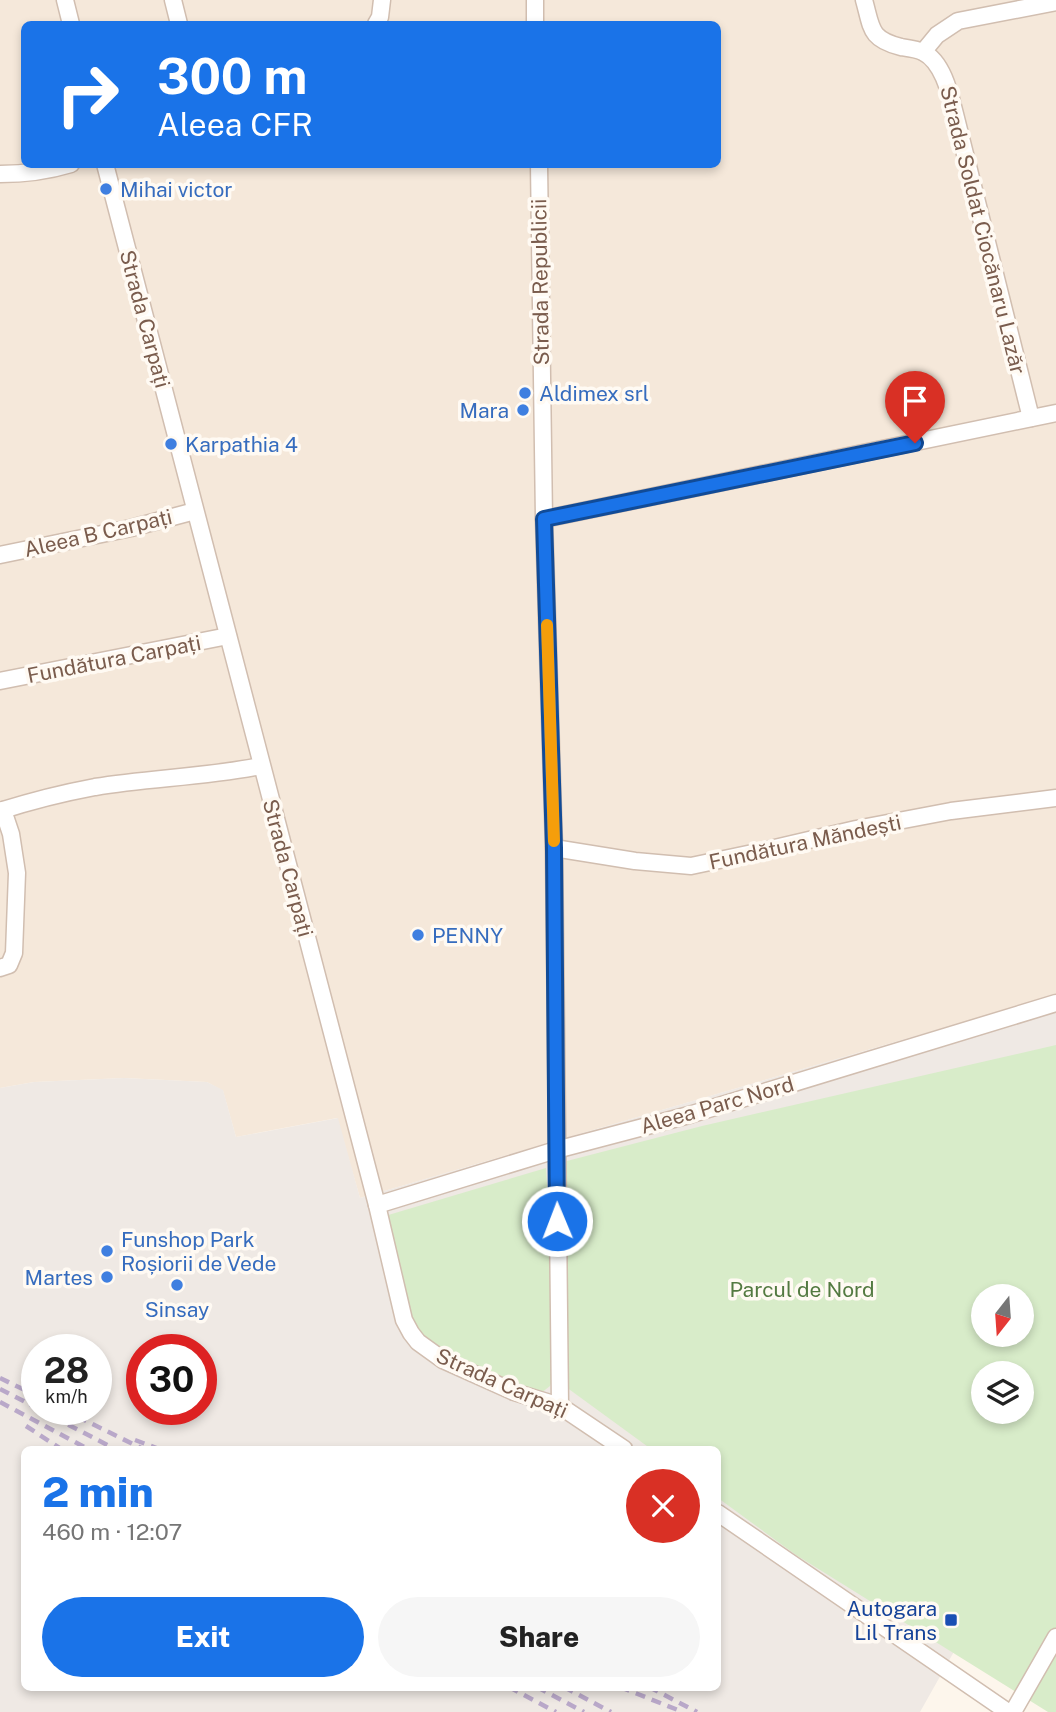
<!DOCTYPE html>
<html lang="en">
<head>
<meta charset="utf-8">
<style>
	:root { --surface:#fff; --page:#f6f6f6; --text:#222; --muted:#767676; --accent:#1a73e8 }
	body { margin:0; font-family:"Public Sans",sans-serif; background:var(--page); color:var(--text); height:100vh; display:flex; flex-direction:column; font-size:26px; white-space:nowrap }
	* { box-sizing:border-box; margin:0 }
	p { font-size:23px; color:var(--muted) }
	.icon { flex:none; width:38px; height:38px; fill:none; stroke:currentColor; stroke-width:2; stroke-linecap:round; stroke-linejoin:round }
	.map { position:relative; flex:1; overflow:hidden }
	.panel { position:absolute; left:21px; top:1446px; width:700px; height:245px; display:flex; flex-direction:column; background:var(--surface); border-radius:10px; box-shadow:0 4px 10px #0003 }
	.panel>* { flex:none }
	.hud { position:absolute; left:21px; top:21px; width:700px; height:147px; border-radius:10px; box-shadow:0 4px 10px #0003; background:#1a73e8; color:#fff; overflow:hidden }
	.needle { width:46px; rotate:197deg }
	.fabs { position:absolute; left:971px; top:1284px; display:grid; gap:14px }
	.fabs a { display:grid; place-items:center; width:63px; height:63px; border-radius:50%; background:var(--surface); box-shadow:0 4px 10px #0003; font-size:35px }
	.speed { position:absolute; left:21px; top:1334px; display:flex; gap:14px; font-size:35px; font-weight:700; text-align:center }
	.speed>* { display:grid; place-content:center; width:91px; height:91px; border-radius:50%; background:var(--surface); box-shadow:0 4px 10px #0003; line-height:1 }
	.speed small { font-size:18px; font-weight:400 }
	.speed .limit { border:10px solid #d22; background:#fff; color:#111 }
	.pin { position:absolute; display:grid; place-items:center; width:60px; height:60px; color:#fff; margin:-72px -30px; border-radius:50% 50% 50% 0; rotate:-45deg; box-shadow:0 0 7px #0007 }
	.pin .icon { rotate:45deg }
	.me { position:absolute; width:77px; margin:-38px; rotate:359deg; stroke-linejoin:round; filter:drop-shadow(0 0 5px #0008) }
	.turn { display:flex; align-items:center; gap:24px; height:147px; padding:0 21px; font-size:32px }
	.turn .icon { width:91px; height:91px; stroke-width:2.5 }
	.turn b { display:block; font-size:49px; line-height:60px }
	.round { display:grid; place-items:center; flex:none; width:74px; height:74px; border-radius:37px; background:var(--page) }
	.head { display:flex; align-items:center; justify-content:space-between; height:119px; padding:0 21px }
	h1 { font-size:42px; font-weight:800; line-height:52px; color:var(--accent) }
	.cta { display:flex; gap:14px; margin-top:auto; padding:14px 21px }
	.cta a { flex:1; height:80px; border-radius:42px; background:var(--accent); color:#fff; font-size:28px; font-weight:800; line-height:80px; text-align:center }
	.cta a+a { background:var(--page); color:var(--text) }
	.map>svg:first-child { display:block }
	.residential { fill:#f5e8da; fill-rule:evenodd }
	.industrial { fill:#efe9e4; fill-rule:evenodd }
	.green { fill:#d8ecc9; fill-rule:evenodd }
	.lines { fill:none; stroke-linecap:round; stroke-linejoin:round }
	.minor-casing { stroke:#d1beb0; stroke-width:19 }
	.minor { stroke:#fff; stroke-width:16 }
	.rail { stroke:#b9a8c9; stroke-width:4.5; stroke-dasharray:10 7; stroke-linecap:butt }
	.route-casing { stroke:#114b97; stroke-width:18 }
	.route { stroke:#1a73e8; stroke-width:12 }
	.slow { stroke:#f59e0b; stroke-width:12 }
	.shop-dot { fill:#3f7fe0; stroke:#fffaf3; stroke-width:2.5 }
	.transit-dot { fill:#1a4fb4; stroke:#fffaf3; stroke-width:2.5 }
	.labels { text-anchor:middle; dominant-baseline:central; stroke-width:7; stroke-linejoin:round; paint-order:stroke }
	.shop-label { font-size:21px; fill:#366cbe; stroke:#fffaf3; text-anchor:start }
	.street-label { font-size:21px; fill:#7a5c4d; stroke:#fffaf3 }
	.park-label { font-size:21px; fill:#537a41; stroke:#fffaf3 }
	.transit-label { font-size:21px; fill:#164399; stroke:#fffaf3; text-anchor:end }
</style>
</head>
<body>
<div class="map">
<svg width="1056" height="1712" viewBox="0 0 1056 1712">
	<rect width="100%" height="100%" fill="#fdf6ec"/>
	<!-- residential -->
	<path class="residential" d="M0,0h1056v995l-696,203 -23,-80 -101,19 -13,-46 -16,-9 -83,-4 -90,4 -34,6zM24,24h694v140h-694z"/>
	<!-- industrial -->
	<path class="industrial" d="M1056,995v604l-69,-6 -67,119h-920v-624l34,-6 90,-4 83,4 16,8 13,47 102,-19 22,80zM984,1297h38v38h-38zM37,1349h59v60h-59zM142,1349h59v60h-59zM984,1374h38v38h-38zM24,1449h694v238h-694z"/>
	<!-- green -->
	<g class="green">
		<path d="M1056,1045v667h-8l-252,-157 -78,-57v-49h-67l-85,-62 -3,-225 139,-36zM984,1297h38v38h-38zM984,1374h38v38h-38z"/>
		<path d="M546,1168l2,32 5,178 -3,8 -9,7 -24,-6 -79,-39 -19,-16 -10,-19 -24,-97z"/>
	</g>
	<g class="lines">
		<defs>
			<g id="minor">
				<path d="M65,0l6,24"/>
				<path d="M173,0l6,24"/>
				<path d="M535,0v24"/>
				<path d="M864,0c8,28 5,39 37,47 7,1 16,2 22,5 20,10 27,42 32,62l76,304"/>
				<path d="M376,24l4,-7 2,-17"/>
				<path d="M923,52l14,-17 21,-14 98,-19"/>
				<path d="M105,164l272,1041 27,115 7,13 7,9 25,18 71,32 46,14 64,43"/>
				<path d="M539,164l5,355 10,329 6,558"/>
				<path d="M0,174c24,0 48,-3 71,-10"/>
				<path d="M544,519l512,-106"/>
				<path d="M0,555l131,-27 64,-17"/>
				<path d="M0,681l228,-45"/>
				<path d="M0,811c31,-10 63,-18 95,-24 55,-9 111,-10 166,-21"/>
				<path d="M554,848l81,13 56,5 71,-15 94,-22 95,-18 105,-13"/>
				<path d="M0,968l9,-3 5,-12 3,-80 -6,-39 -8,-24"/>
				<path d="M377,1205l179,-55 133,-35 367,-112"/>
				<path d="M718,1513l290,199"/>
				<path d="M1013,1712l43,-75"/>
			</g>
		</defs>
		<!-- minor casing -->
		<use href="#minor" class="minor-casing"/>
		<!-- minor -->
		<use href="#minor" class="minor"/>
		<!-- rail -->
		<g class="rail">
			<path d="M0,1378l37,18"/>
			<path d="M0,1389l37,19"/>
			<path d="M0,1402l88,47"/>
			<path d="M38,1409l77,40"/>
			<path d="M62,1409l81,40"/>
			<path d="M26,1426l35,23"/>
			<path d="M135,1440l24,9"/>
			<path d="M509,1687l47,25"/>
			<path d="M537,1687l47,25"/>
			<path d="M564,1687l47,25"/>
			<path d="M620,1687l63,25"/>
			<path d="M649,1687l48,25"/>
		</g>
	</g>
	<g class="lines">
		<defs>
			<path id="route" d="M557,1221l-3,-373 -10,-329 371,-76"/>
		</defs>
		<!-- route casing -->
		<use href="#route" class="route-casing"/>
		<!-- route -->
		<use href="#route" class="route"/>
		<!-- slow -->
		<path class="slow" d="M547,625l7,216"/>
	</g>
	<!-- markers -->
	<g class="shop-dot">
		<circle cx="106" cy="189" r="7"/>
		<circle cx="525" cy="393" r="7"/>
		<circle cx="523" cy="410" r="7"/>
		<circle cx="171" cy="444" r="7"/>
		<circle cx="418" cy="935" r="7"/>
		<circle cx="107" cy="1251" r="7"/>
		<circle cx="107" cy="1277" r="7"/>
		<circle cx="177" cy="1285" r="7"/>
	</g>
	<rect class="transit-dot" x="944" y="1613" width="14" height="14" rx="3.5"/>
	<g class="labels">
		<!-- shop labels -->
		<g class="shop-label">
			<text x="120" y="189">Mihai victor</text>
			<text x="539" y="393">Aldimex srl</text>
			<text x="509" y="410" text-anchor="end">Mara</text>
			<text x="185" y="444">Karpathia 4</text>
			<text x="432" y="935">PENNY</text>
			<text x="121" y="1239">Funshop Park<tspan x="121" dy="24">Roșiorii de Vede</tspan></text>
			<text x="93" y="1277" text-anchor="end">Martes</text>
			<text x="177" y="1309" text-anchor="middle">Sinsay</text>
		</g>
		<!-- street labels -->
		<g class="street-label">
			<text transform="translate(983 230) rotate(76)">Strada Soldat Ciocănaru Lazăr</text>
			<text transform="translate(540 282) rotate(-91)">Strada Republicii</text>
			<text transform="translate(145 319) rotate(75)">Strada Carpați</text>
			<text transform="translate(98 533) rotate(-13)">Aleea B Carpați</text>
			<text transform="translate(114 659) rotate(-11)">Fundătura Carpați</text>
			<text transform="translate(805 842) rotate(-12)">Fundătura Măndești</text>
			<text transform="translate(288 868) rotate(75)">Strada Carpați</text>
			<text transform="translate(717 1105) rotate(-16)">Aleea Parc Nord</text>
			<text transform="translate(502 1383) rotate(24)">Strada Carpați</text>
		</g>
		<!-- park labels -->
		<g class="park-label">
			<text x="802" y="1289">Parcul de Nord</text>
		</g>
		<!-- transit labels -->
		<g class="transit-label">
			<text x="937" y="1608">Autogara<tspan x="937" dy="24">Lil Trans</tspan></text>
		</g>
	</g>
</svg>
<div class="fabs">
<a><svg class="needle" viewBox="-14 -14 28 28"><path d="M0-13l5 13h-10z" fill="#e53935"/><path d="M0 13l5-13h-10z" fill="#767676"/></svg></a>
<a><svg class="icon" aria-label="layers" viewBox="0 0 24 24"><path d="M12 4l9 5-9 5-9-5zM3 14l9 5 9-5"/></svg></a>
</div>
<div class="speed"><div>28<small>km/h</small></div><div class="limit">30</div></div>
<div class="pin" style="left:915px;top:443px;background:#d93025"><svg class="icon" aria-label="arrive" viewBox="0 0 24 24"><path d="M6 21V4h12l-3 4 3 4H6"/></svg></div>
<svg class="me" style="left:557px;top:1221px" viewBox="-20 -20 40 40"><circle r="17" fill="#1a73e8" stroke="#fff" stroke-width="3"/><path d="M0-11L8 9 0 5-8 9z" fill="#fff"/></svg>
<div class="hud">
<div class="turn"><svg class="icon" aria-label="right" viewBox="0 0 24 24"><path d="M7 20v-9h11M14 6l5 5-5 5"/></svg><div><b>300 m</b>Aleea CFR</div></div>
</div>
<section class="panel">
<div class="head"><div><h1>2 min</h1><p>460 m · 12:07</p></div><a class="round" style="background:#d93025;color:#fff"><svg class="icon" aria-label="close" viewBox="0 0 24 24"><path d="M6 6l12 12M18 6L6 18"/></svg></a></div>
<div class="cta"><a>Exit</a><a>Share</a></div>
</section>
</div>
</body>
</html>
